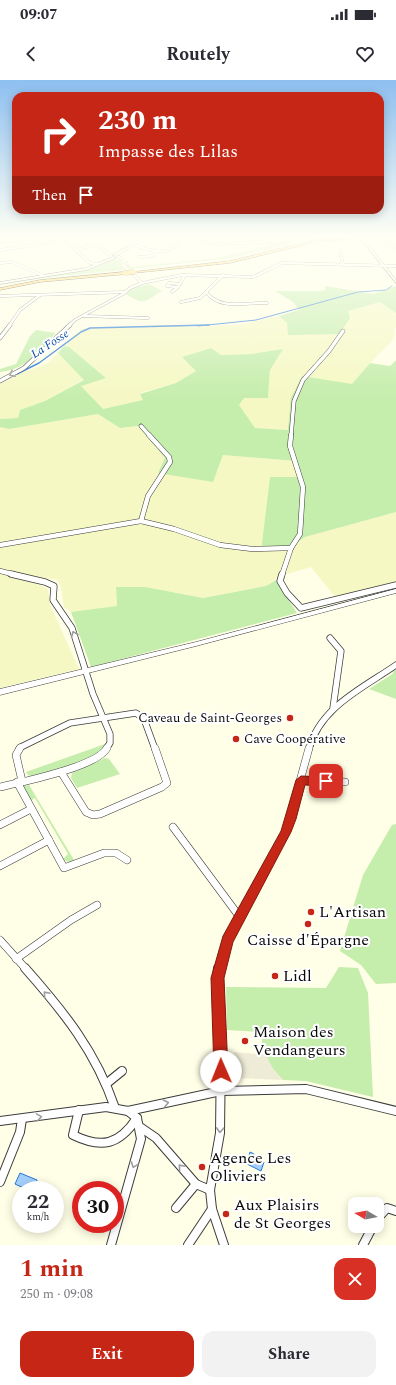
<!DOCTYPE html>
<html lang="en">
<head>
<meta charset="utf-8">
<style>
	:root { --surface:#fff; --page:#f2f2f3; --text:#2b2b33; --muted:#7c7c81; --accent:#c52616 }
	body { margin:0; font-family:Spectral,serif; background:var(--page); color:var(--text); height:100vh; display:flex; flex-direction:column; font-size:15px; white-space:nowrap }
	* { box-sizing:border-box; margin:0 }
	p { font-size:13px; color:var(--muted) }
	.icon { flex:none; width:22px; height:22px; fill:none; stroke:currentColor; stroke-width:2; stroke-linecap:round; stroke-linejoin:round }
	.map { position:relative; height:1165px; overflow:hidden }
	.sheet { display:flex; flex-direction:column; background:var(--surface); flex:1 }
	.sheet>* { flex:none }
	.banner { position:absolute; left:12px; top:12px; width:372px; height:122px; border-radius:12px; box-shadow:0 2px 10px #0003; background:#c52616; color:#fff; overflow:hidden }
	.needle { width:26px; rotate:280deg }
	.controls { position:absolute; left:348px; top:1117px; display:grid; gap:8px }
	.controls a { display:grid; place-items:center; width:36px; height:36px; border-radius:8px; background:var(--surface); box-shadow:0 2px 10px #0003; font-size:20px }
	.speed { position:absolute; left:12px; top:1101px; display:flex; gap:8px; font-size:20px; font-weight:700; text-align:center }
	.speed>* { display:grid; place-content:center; width:52px; height:52px; border-radius:50%; background:var(--surface); box-shadow:0 2px 10px #0003; line-height:1 }
	.speed small { font-size:10px; font-weight:400 }
	.speed .limit { border:6px solid #d22; background:#fff; color:#111 }
	.pin { position:absolute; display:grid; place-items:center; width:34px; height:34px; color:#fff; margin:-17px; border-radius:8px; box-shadow:0 2px 6px #0006 }
	.me { position:absolute; width:44px; margin:-22px; rotate:359deg; stroke-linejoin:round; filter:drop-shadow(0 0 3px #0008) }
	.turn { display:flex; align-items:center; gap:14px; height:84px; padding:0 20px; font-size:18px }
	.turn .icon { width:52px; height:52px; stroke-width:2.5 }
	.turn b { display:block; font-size:28px; line-height:34px }
	.then { display:flex; align-items:center; height:38px; padding:0 20px; background:#0003; gap:8px; font-size:15px }
	.round { display:grid; place-items:center; flex:none; width:42px; height:42px; border-radius:12px; background:var(--page) }
	.summary { display:flex; align-items:center; justify-content:space-between; height:68px; padding:0 20px }
	h1 { font-size:24px; font-weight:700; line-height:30px; color:var(--accent) }
	.button { display:flex; gap:8px; margin-top:auto; padding:8px 20px }
	.button a { flex:1; height:46px; border-radius:12px; background:var(--accent); color:#fff; font-size:16px; font-weight:700; line-height:46px; text-align:center }
	.button a+a { background:var(--page); color:var(--text) }
	.status { display:flex; justify-content:space-between; align-items:center; height:28px; padding:0 20px; background:var(--surface); direction:ltr }
	.status svg { height:11px; fill:currentColor }
	header { display:flex; justify-content:space-between; align-items:center; height:52px; padding:0 20px; background:var(--surface); font-size:18px; font-weight:700 }
	.map>svg:first-child { display:block }
	.farmland { fill:#f5f8c3 }
	.green { fill:#c5edac }
	.plaza { fill:#eeebd6 }
	.water { fill:#a4cffc; stroke:#2478db }
	.lines { fill:none; stroke-linecap:round; stroke-linejoin:round }
	.stream-far1 { stroke:#2478db; stroke-width:1 }
	.stream { stroke:#2478db; stroke-width:1.5 }
	.minor-far5-casing { stroke:#3c3c3c; stroke-width:3 }
	.minor-far4-casing { stroke:#3c3c3c; stroke-width:4.5 }
	.minor-far3-casing { stroke:#3c3c3c; stroke-width:5.5 }
	.minor-far2-casing { stroke:#3c3c3c; stroke-width:7 }
	.minor-far1-casing { stroke:#3c3c3c; stroke-width:8 }
	.minor-casing { stroke:#3c3c3c; stroke-width:10 }
	.tertiary-casing { stroke:#3c3c3c; stroke-width:1 }
	.trunk-casing { stroke:#1a1a1a; stroke-width:1 }
	.minor-far5 { stroke:#fff; stroke-width:2.5 }
	.minor-far4 { stroke:#fff; stroke-width:3.5 }
	.minor-far3 { stroke:#fff; stroke-width:4.5 }
	.minor-far2 { stroke:#fff; stroke-width:5.5 }
	.minor-far1 { stroke:#fff; stroke-width:7 }
	.minor { stroke:#fff; stroke-width:8 }
	.tertiary { fill:#fff; fill-rule:evenodd }
	.trunk { fill:#ffd14d; fill-rule:evenodd }
	.trunk-bridge-casing { stroke:#1a1a1a; stroke-width:5; stroke-linecap:butt }
	.trunk-bridge { stroke:#ffd14d; stroke-width:4.5 }
	.oneway { stroke:#9d9d9d }
	.route { fill:#c52616; stroke:#80190e }
	.poi-dot { fill:#c52616; stroke:#fff; stroke-width:1.5 }
	.labels { text-anchor:middle; dominant-baseline:central; stroke-width:4; stroke-linejoin:round; paint-order:stroke }
	.far-water-label { font-size:12px; font-style:italic; fill:#094ba5; stroke:#fff }
	.poi-label { font-size:13px; fill:#090909; stroke:#fff; text-anchor:end }
	.near-poi-label { font-size:16px; fill:#090909; stroke:#fff; text-anchor:start }
</style>
</head>
<body>
<div class="status"><b>09:07</b><svg viewBox="0 0 49 12"><path d="M0 12V9h3v3zM5 12V6h3v6zM10 12V3h3v9zM15 12V0h3v12zM26 1h20v11H26zM47 4h2v5h-2z"/></svg></div>
<header><svg class="icon" aria-label="back" viewBox="0 0 24 24"><path d="M15 5l-7 7 7 7"/></svg>Routely<svg class="icon" aria-label="heart" viewBox="0 0 24 24"><path d="M12 20l-8-8c-3-5 5-10 8-4 3-6 11-1 8 4z"/></svg></header>
<div class="map">
<svg width="396" height="1165" viewBox="0 0 396 1165">
	<rect width="100%" height="100%" fill="#fffee6"/>
	<!-- farmland -->
	<g class="farmland">
		<path d="M380,222l16,11v15l-2,1 1,6 -4,7 -21,21 -18,21 -63,46 -34,-2 -16,-23 5,-7h24l2,-28 12,-21 -31,5 -30,1 -10,-7 -29,9 14,14 -20,12 -36,10 3,7 -40,9 -23,-24 26,-7 -37,-31 -5,-1 18,-17 79,-4 32,2 51,-3 35,-8 8,7 2,12 59,-24z"/>
		<path d="M58,273l26,26 -39,22 -25,9 -2,8 -18,1v-35l19,-10 29,-11z"/>
		<path d="M98,334l22,14 18,-2 27,32 -6,15 58,-1 6,-17 74,6 6,16h-33l-9,74 25,-1 19,-13 91,-25v72l-59,15 -26,-32 -31,9 -14,10 -63,12 -31,-6 -56,-5 1,20 -46,5 -7,-5 -3,-20 -3,-7 -28,-4 -30,-8v-20l112,-21 32,-3 -7,-4 -137,23v-116l9,2z"/>
		<path d="M0,494l37,10 11,5 2,16 29,64 -79,19z"/>
	</g>
	<!-- green -->
	<g class="green">
		<path d="M294,157h4l-5,5 -6,3 -57,13 -100,11 -4,-4 1,-5 4,7 87,-9 49,-12 -1,-4 28,-2z"/>
		<path d="M114,179l7,1v5l4,5 -76,7 -49,8v-1l91,-15z"/>
		<path d="M149,204l13,7c-18,11 -18,15 -36,3l6,-6z"/>
		<path d="M325,206l48,8 23,-8v27l-16,-11 -32,9 2,7 -11,16 -51,1 -1,-12 -8,-7 20,-6 -6,-8 -18,-11h43l7,-1z"/>
		<path d="M36,250l20,3c-17,19 -29,36 -56,39v-3l16,-5 14,-28z"/>
		<path d="M64,266l5,1 37,31 -25,8 22,23 40,-9 -3,-6 36,-11 20,-12 -14,-14 29,-9 10,7 30,-1 32,-5 -13,21 -2,28h-24l-5,7 16,23 33,2 3,-32 11,-22 50,8 18,-21 20,3 6,-6v152l-91,25 -19,13 -25,1 9,-74h32l-5,-16 -74,-6 -10,27 -55,-9 7,-15 -27,-32 -18,2 -22,-14 -89,15 -9,-2v-8l18,-1 2,-8 25,-9 39,-21 -26,-27z"/>
		<path d="M276,500l21,33 -206,54 -20,-55 46,-6 -1,-19h29l58,11 63,-12z"/>
		<path d="M396,590v29l-27,-10 25,-16 -2,-1z"/>
		<path d="M105,664c-7,19 -57,28 -75,32l-3,-2 -1,-2z"/>
		<path d="M105,678l4,1 11,15 -43,14 -6,-10 1,-5z"/>
		<path d="M29,705l45,75 -5,2 -6,-3 5,-5 -33,-56 -5,3 -7,-15z"/>
		<path d="M396,744v159l-20,1 -15,-19 -21,-14 23,-76 29,-50z"/>
		<path d="M339,887l19,1 10,25 5,104 -67,-16 -23,-1 -10,-11 -11,-18v-19l-35,-2 -1,-43 100,1z"/>
	</g>
	<!-- plaza -->
	<path class="plaza" d="M234,972l32,3 7,14 10,11 -45,-2 -3,-3z"/>
	<!-- water -->
	<g class="water">
		<path d="M250,1072l4,2 -1,2 11,6 -3,9 -14,-7z"/>
		<path d="M20,1093l17,7 -1,8 -8,2 -13,-6z"/>
	</g>
	<g class="lines">
		<!-- stream-far1 -->
		<path class="stream-far1" d="M198,246l58,-6 102,-28 28,-2 6,-4"/>
		<!-- stream -->
		<path class="stream" d="M17,294l22,-11 42,-31 9,-4 119,-3"/>
		<defs>
			<g id="minor-far5">
				<path d="M78,157l22,2"/>
				<path d="M101,157l-4,7 14,12"/>
				<path d="M373,157l23,11"/>
				<path d="M186,159l34,5 40,-2"/>
				<path d="M198,159l24,-2"/>
				<path d="M114,160l6,-3"/>
				<path d="M0,161h15l5,5"/>
				<path d="M136,166c27,8 28,9 51,-8"/>
				<path d="M0,170l65,-10 25,23 7,1"/>
				<path d="M76,170l21,-6"/>
				<path d="M340,171l3,14"/>
				<path d="M119,177l5,3 -1,5 19,18"/>
				<path d="M139,177l15,-1 1,-3"/>
				<path d="M0,183l12,-1 32,14"/>
				<path d="M176,207l-9,-1 2,-3 11,1"/>
				<path d="M172,212l6,-5 7,-12"/>
				<path d="M206,212c14,19 41,10 61,11"/>
				<path d="M0,216l126,-4"/>
				<path d="M181,222l19,-4 23,-23"/>
				<path d="M83,236l65,2"/>
				<path d="M9,246l11,-16 20,-15"/>
				<path d="M68,246l7,-6 48,-26 7,-6 12,-5 40,-8 71,2 29,-14 114,3"/>
			</g>
			<g id="minor-far4">
				<path d="M0,258l10,-13"/>
				<path d="M0,301l24,-13 46,-43"/>
				<path d="M141,346l9,10"/>
				<path d="M291,356l3,-35 9,-21 26,-29 14,-20"/>
			</g>
			<g id="minor-far3">
				<path d="M141,441l7,-25 22,-34 -1,-5 -20,-22"/>
				<path d="M0,465l141,-24 33,8 46,16 32,4 39,-1"/>
				<path d="M0,491l16,4"/>
				<path d="M282,495l9,-27 9,-14 3,-47 -13,-41 1,-11"/>
			</g>
			<g id="minor-far2">
				<path d="M11,494l34,8 9,4 -1,14 19,28 21,66 17,40v9l-4,6"/>
				<path d="M282,494l-2,7 7,12 14,15 95,-23"/>
				<path d="M330,558l11,13 -8,57"/>
				<path d="M19,669l2,-2 49,-24 66,-10 8,6 11,30"/>
				<path d="M309,669c11,-42 54,-61 87,-84"/>
			</g>
			<g id="minor-far1">
				<path d="M20,668l-4,7 6,26"/>
				<path d="M61,692l25,40 7,3 7,-1 62,-27 5,-4 -12,-35"/>
				<path d="M301,700l44,2"/>
				<path d="M17,702l47,86 40,-15h12l11,7"/>
				<path d="M0,707c22,-5 97,-20 107,-39"/>
				<path d="M0,745l31,-16"/>
				<path d="M173,747l66,89"/>
				<path d="M0,786l49,-26"/>
				<path d="M0,860l26,29"/>
				<path d="M16,879l55,-39 26,-15"/>
				<path d="M218,889l9,-28 12,-25 47,-84 23,-84"/>
			</g>
			<g id="minor">
				<path d="M25,888c39,44 71,84 90,140"/>
				<path d="M218,888l-1,10 4,70 -1,85 -10,57 2,19 12,36"/>
				<path d="M106,1004l16,-13"/>
				<path d="M79,1030l-6,25c29,14 46,10 64,-17"/>
				<path d="M0,1041l106,-14 22,4 93,-20 85,-2 90,22"/>
				<path d="M140,1047l16,11 40,46 14,6"/>
				<path d="M0,1102l20,-50 2,-13"/>
				<path d="M176,1128l20,-24"/>
				<path d="M377,1139l10,-11 9,3"/>
				<path d="M111,1165l30,-106 -4,-21 -9,-7"/>
				<path d="M188,1165l24,-36"/>
				<path d="M363,1165l10,-19"/>
			</g>
			<g id="tertiary">
				<path d="M144,157h4l-32,19 -3,-1z"/>
				<path d="M359,157h3l34,43v3z"/>
				<path d="M113,177l3,1 -29,12 -87,14v-2l86,-14z"/>
				<path d="M396,509v4l-200,53 -196,49v-6l196,-47z"/>
			</g>
			<g id="trunk">
				<path d="M328,157h8l-106,26 -96,10 -2,-1 98,-11z"/>
				<path d="M346,157h12l-30,5 -2,-1z"/>
				<path d="M125,192l2,2 -87,8 -40,8v-2l40,-8z"/>
			</g>
		</defs>
		<!-- minor-far5 casing -->
		<use href="#minor-far5" class="minor-far5-casing"/>
		<!-- minor-far4 casing -->
		<use href="#minor-far4" class="minor-far4-casing"/>
		<!-- minor-far3 casing -->
		<use href="#minor-far3" class="minor-far3-casing"/>
		<!-- minor-far2 casing -->
		<use href="#minor-far2" class="minor-far2-casing"/>
		<!-- minor-far1 casing -->
		<use href="#minor-far1" class="minor-far1-casing"/>
		<!-- minor casing -->
		<use href="#minor" class="minor-casing"/>
		<!-- tertiary casing -->
		<use href="#tertiary" class="tertiary-casing"/>
		<!-- trunk casing -->
		<use href="#trunk" class="trunk-casing"/>
		<!-- minor-far5 -->
		<use href="#minor-far5" class="minor-far5"/>
		<!-- minor-far4 -->
		<use href="#minor-far4" class="minor-far4"/>
		<!-- minor-far3 -->
		<use href="#minor-far3" class="minor-far3"/>
		<!-- minor-far2 -->
		<use href="#minor-far2" class="minor-far2"/>
		<!-- minor-far1 -->
		<use href="#minor-far1" class="minor-far1"/>
		<!-- minor -->
		<use href="#minor" class="minor"/>
		<!-- tertiary -->
		<use href="#tertiary" class="tertiary"/>
		<!-- trunk -->
		<use href="#trunk" class="trunk"/>
		<defs>
			<path id="trunk-bridge" d="M125,193l9,-1"/>
		</defs>
		<!-- trunk-bridge casing -->
		<use href="#trunk-bridge" class="trunk-bridge-casing"/>
		<!-- trunk-bridge -->
		<use href="#trunk-bridge" class="trunk-bridge"/>
	</g>
	<!-- one-way arrows -->
	<defs><path id="oneway-chevron" d="M-2-3.5L2.5 0L-2 3.5" fill="none" stroke-width="1.6" stroke-linecap="round" stroke-linejoin="round"/></defs>
	<g class="oneway">
		<use href="#oneway-chevron" transform="translate(12 294) rotate(152)"/>
		<use href="#oneway-chevron" transform="translate(74 554) rotate(-112)"/>
		<use href="#oneway-chevron" transform="translate(46 914) rotate(-131)"/>
		<use href="#oneway-chevron" transform="translate(166 1023) rotate(-13)"/>
		<use href="#oneway-chevron" transform="translate(39 1037) rotate(-9)"/>
		<use href="#oneway-chevron" transform="translate(220 1050) rotate(93)"/>
		<use href="#oneway-chevron" transform="translate(134 1085) rotate(110)"/>
		<use href="#oneway-chevron" transform="translate(181 1087) rotate(-131)"/>
	</g>
	<!-- sky -->
	<linearGradient id="sky" x2="0" y2="1"><stop stop-color="#8dbff0"/><stop offset="0.49" stop-color="#fffff4"/><stop offset="1" stop-color="#fffff4" stop-opacity="0"/></linearGradient>
	<rect width="396" height="320" fill="url(#sky)"/>
	<!-- route -->
	<path class="route" d="M301,696l25,1 5,4 -5,5 -21,-1 -9,34 -5,13 -58,110 -9,36 4,93 -2,5 -5,2 -5,-2 -2,-5 -3,-93 12,-42 58,-105 15,-51z"/>
	<!-- markers -->
	<g class="poi-dot">
		<circle cx="290" cy="638" r="4"/>
		<circle cx="236" cy="659" r="4"/>
		<circle cx="311" cy="832" r="4"/>
		<circle cx="308" cy="844" r="4"/>
		<circle cx="275" cy="896" r="4"/>
		<circle cx="245" cy="961" r="4"/>
		<circle cx="202" cy="1087" r="4"/>
		<circle cx="226" cy="1134" r="4"/>
	</g>
	<g class="labels">
		<!-- far-water labels -->
		<g class="far-water-label">
			<text transform="translate(50 264) rotate(-33)">La Fosse</text>
		</g>
		<!-- poi labels -->
		<g class="poi-label">
			<text x="282" y="638">Caveau de Saint-Georges</text>
			<text x="244" y="659" text-anchor="start">Cave Coopérative</text>
		</g>
		<!-- near-poi labels -->
		<g class="near-poi-label">
			<text x="319" y="832">L'Artisan</text>
			<text x="308" y="860" text-anchor="middle">Caisse d'Épargne</text>
			<text x="283" y="896">Lidl</text>
			<text x="253" y="952">Maison des<tspan x="253" dy="18">Vendangeurs</tspan></text>
			<text x="210" y="1078">Agence Les<tspan x="210" dy="18">Oliviers</tspan></text>
			<text x="234" y="1125">Aux Plaisirs<tspan x="234" dy="18">de St Georges</tspan></text>
		</g>
	</g>
</svg>
<div class="controls">
<a><svg class="needle" viewBox="-14 -14 28 28"><path d="M0-13l5 13h-10z" fill="#e53935"/><path d="M0 13l5-13h-10z" fill="#7c7c81"/></svg></a>
</div>
<div class="speed"><div>22<small>km/h</small></div><div class="limit">30</div></div>
<div class="pin" style="left:326px;top:701px;background:#d93025"><svg class="icon" aria-label="arrive" viewBox="0 0 24 24"><path d="M6 21V4h12l-3 4 3 4H6"/></svg></div>
<svg class="me" style="left:221px;top:991px" viewBox="-20 -20 40 40"><circle r="19" fill="#fff"/><path d="M0-13L10 11 0 6-10 11z" fill="#c52616"/></svg>
<div class="banner">
<div class="turn"><svg class="icon" aria-label="right" viewBox="0 0 24 24"><path d="M7 20v-9h11M14 6l5 5-5 5"/></svg><div><b>230 m</b>Impasse des Lilas</div></div>
<div class="then">Then<svg class="icon" aria-label="arrive" viewBox="0 0 24 24"><path d="M6 21V4h12l-3 4 3 4H6"/></svg></div>
</div>
</div>
<section class="sheet">
<div class="summary"><div><h1>1 min</h1><p>250 m · 09:08</p></div><a class="round" style="background:#d93025;color:#fff"><svg class="icon" aria-label="close" viewBox="0 0 24 24"><path d="M6 6l12 12M18 6L6 18"/></svg></a></div>
<div class="button"><a>Exit</a><a>Share</a></div>
</section>
</body>
</html>
